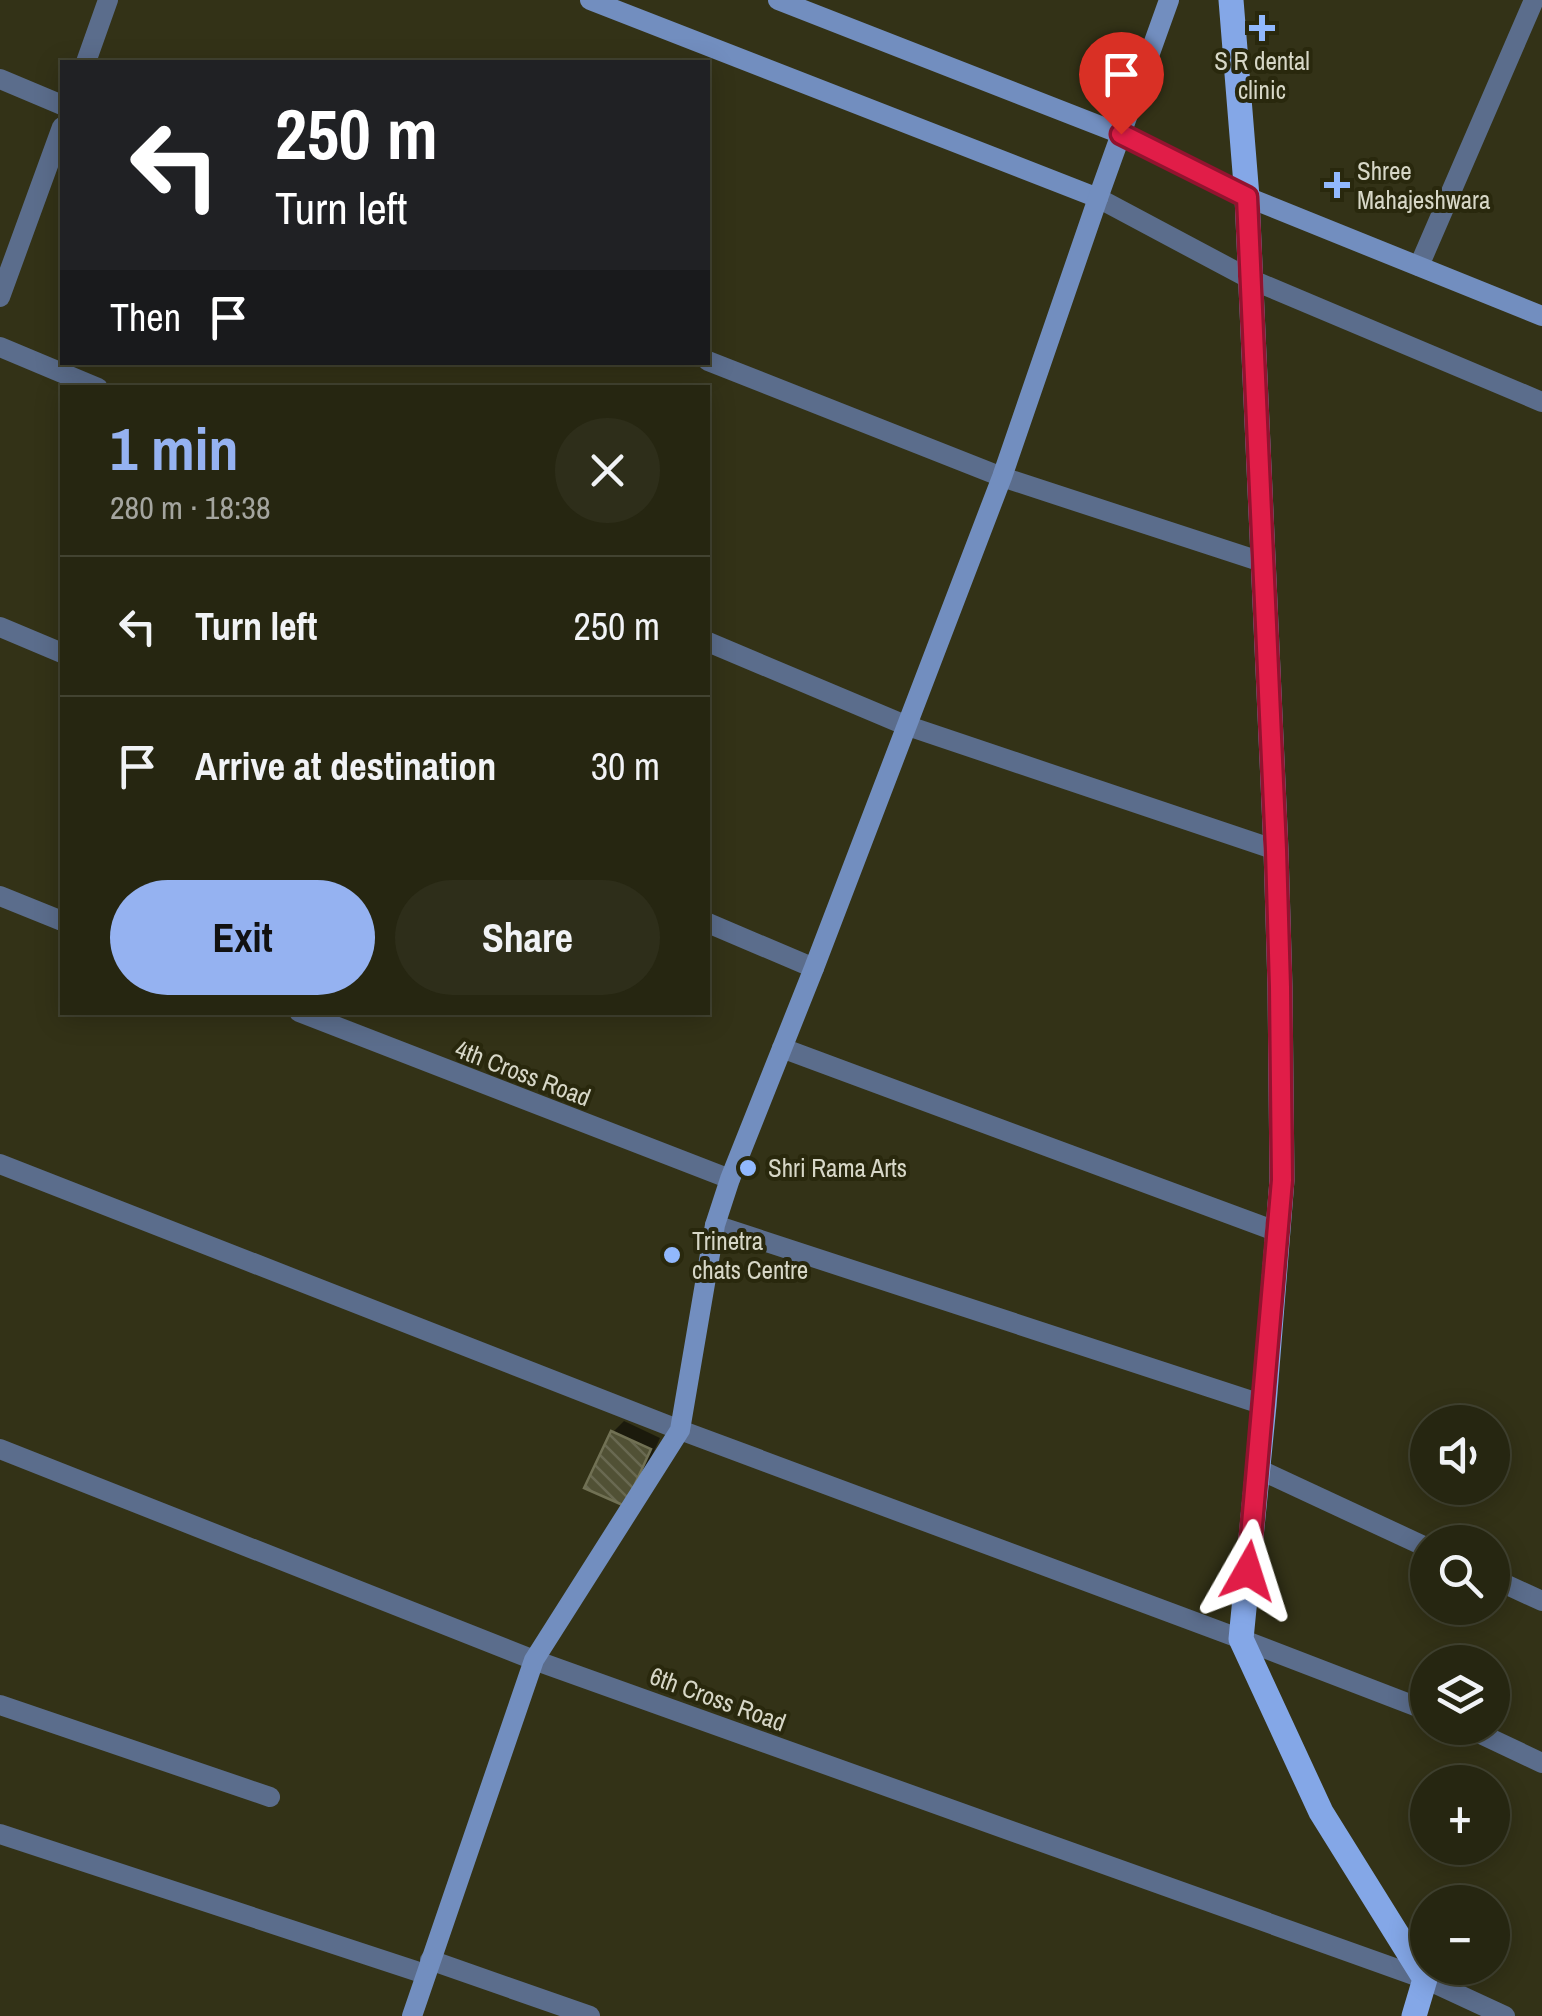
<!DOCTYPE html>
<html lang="en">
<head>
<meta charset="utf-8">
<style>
	:root { --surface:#262611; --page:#2e2e1a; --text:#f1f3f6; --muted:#a4a59f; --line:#424331; --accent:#95b2f1 }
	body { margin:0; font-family:"Archivo Narrow",sans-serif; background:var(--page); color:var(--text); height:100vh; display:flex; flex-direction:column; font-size:38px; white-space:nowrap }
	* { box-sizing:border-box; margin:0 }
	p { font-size:32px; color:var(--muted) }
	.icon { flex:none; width:55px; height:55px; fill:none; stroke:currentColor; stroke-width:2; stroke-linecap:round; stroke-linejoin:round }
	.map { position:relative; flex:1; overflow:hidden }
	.drawer { position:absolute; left:60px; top:385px; width:650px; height:630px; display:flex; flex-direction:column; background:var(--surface); border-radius:0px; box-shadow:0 5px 25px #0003,0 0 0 2px var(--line) }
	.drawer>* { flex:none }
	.top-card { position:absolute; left:60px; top:60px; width:650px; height:305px; border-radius:0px; box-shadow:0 5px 25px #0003,0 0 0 2px var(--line); background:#202124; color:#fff; overflow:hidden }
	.tools { position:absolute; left:1410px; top:1405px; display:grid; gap:20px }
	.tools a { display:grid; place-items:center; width:100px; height:100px; border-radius:50%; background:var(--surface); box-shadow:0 5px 25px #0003,0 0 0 2px var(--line); font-size:50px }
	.pin { position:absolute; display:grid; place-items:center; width:85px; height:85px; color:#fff; margin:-102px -42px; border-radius:50% 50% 50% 0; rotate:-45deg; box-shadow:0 0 10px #0007 }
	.pin .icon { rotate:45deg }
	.me { position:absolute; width:110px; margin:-55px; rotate:6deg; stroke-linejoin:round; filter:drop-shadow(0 0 8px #0008) }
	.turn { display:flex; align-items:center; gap:35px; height:210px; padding:0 50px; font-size:45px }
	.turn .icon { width:130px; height:130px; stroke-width:2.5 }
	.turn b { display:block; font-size:70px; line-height:85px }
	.then { display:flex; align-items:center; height:95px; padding:0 50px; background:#0003; gap:20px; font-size:38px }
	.round { display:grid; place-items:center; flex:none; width:105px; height:105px; border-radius:52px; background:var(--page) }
	.headline { display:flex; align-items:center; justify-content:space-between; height:170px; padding:0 50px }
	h1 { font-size:60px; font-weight:700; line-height:75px; color:var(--accent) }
	.cta { display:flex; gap:20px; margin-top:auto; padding:20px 50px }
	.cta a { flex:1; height:115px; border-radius:60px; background:var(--accent); color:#111; font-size:40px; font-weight:700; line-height:115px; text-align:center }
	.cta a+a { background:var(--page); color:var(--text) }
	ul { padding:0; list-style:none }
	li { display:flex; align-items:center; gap:30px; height:140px; padding:0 50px; border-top:2px solid var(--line) }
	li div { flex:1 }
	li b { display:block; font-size:38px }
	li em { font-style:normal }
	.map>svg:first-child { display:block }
	.shadow { fill:#0007 }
	.building { fill:url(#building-back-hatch); stroke:#717154; stroke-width:2.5 }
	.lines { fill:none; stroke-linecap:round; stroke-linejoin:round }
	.street { stroke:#5b6d8c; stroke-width:20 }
	.secondary { stroke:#728ebf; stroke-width:20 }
	.primary { stroke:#84a7e7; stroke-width:25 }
	.route-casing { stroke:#92132f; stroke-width:25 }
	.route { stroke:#e11d48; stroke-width:18 }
	.poi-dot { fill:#91b8fd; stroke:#29280d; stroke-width:4 }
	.labels { text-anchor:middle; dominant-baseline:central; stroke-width:8; stroke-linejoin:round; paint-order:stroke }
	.poi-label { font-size:25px; fill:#d7d7c7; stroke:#29280d; text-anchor:start }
	.street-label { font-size:25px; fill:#d7d7c7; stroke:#29280d }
</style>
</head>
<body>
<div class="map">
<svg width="1542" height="2016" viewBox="0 0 1542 2016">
	<defs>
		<pattern id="building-back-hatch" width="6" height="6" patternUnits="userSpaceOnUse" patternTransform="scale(2.5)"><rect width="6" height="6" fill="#515135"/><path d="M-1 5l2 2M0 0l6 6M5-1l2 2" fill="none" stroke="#696951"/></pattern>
	</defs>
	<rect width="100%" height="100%" fill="#333217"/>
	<!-- shadow -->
	<path class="shadow" d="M624,1421l36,17 -25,55 -22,-61z"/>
	<!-- building -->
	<path class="building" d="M611,1431l40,18 -26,57 -41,-18z"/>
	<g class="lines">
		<!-- street -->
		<g class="street">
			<path d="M86,62l22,-62"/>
			<path d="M0,79l62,26"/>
			<path d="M1098,198l152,81 292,123"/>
			<path d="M1419,266l115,-266"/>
			<path d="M0,297l62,-170"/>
			<path d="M0,347l98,41"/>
			<path d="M708,361l294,116 260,85"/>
			<path d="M0,627l62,26"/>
			<path d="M708,642l197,83 371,125"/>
			<path d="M0,896l62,25"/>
			<path d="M708,923l106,45"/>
			<path d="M299,1012l431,167"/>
			<path d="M782,1048l496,184"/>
			<path d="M0,1164l680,266 561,209 187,72"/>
			<path d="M715,1225l549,180"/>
			<path d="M0,1449l534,211 891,319 80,37"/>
			<path d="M1258,1469l170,79"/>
			<path d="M1492,1578l50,23"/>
			<path d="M0,1705l270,92"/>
			<path d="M1468,1728l74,35"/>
			<path d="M0,1834l425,140"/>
			<path d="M430,1960l160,56"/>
		</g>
		<!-- secondary -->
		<g class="secondary">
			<path d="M590,0l508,198"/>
			<path d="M778,0l343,134 126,63 295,119"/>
			<path d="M412,2016l122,-356 146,-230 35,-205 15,-46 84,-211 188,-491 96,-279 71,-198"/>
		</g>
		<!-- primary -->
		<path class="primary" d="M1231,0l16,197 29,653 4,137 2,193 -18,225 -23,234 80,173 104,167 -11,37"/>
	</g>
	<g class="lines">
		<defs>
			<path id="route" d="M1121,134l126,63 29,653 4,137 2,193 -34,391"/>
		</defs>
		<!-- route casing -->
		<use href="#route" class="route-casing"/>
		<!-- route -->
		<use href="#route" class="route"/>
	</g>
	<!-- markers -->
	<g class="poi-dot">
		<path d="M1257 13h10v10h10v10h-10v10h-10v-10h-10v-10h10z"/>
		<path d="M1332 170h10v10h10v10h-10v10h-10v-10h-10v-10h10z"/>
		<circle cx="748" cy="1168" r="10"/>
		<circle cx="672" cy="1255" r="10"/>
	</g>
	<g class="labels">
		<!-- poi labels -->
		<g class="poi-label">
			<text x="1262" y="61" text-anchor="middle">S R dental<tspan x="1262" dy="29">clinic</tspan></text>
			<text x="1357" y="171">Shree<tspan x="1357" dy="29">Mahajeshwara</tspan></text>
			<text x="768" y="1168">Shri Rama Arts</text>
			<text x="692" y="1241">Trinetra<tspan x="692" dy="29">chats Centre</tspan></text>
		</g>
		<!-- street labels -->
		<g class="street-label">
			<text transform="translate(523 1073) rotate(21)">4th Cross Road</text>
			<text transform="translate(718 1699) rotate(20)">6th Cross Road</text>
		</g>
	</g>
</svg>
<div class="tools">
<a><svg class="icon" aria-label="sound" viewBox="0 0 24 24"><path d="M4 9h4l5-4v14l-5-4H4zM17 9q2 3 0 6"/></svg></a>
<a><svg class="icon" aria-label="search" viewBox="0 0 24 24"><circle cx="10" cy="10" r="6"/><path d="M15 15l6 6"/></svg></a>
<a><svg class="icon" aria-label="layers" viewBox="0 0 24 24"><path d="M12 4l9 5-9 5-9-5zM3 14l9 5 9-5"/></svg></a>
<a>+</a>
<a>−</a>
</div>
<div class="pin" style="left:1121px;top:134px;background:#d93025"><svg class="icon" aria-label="arrive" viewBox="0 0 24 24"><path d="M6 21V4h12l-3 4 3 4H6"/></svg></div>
<svg class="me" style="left:1248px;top:1571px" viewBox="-20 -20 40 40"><path d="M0-17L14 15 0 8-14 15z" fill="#e11d48" stroke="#fff" stroke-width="4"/></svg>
<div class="top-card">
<div class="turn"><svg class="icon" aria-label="left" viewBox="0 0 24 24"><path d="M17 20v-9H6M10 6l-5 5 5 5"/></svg><div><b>250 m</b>Turn left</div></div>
<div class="then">Then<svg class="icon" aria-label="arrive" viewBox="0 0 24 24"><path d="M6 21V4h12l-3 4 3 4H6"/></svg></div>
</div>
<section class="drawer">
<div class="headline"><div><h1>1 min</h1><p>280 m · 18:38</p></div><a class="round"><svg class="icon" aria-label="close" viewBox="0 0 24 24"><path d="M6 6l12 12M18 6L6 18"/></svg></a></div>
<ul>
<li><svg class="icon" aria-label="left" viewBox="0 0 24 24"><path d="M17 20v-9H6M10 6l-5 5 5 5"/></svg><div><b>Turn left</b></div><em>250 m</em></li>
<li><svg class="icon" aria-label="arrive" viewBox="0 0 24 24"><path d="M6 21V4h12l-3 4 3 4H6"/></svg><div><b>Arrive at destination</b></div><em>30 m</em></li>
</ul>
<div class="cta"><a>Exit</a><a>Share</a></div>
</section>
</div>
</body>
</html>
